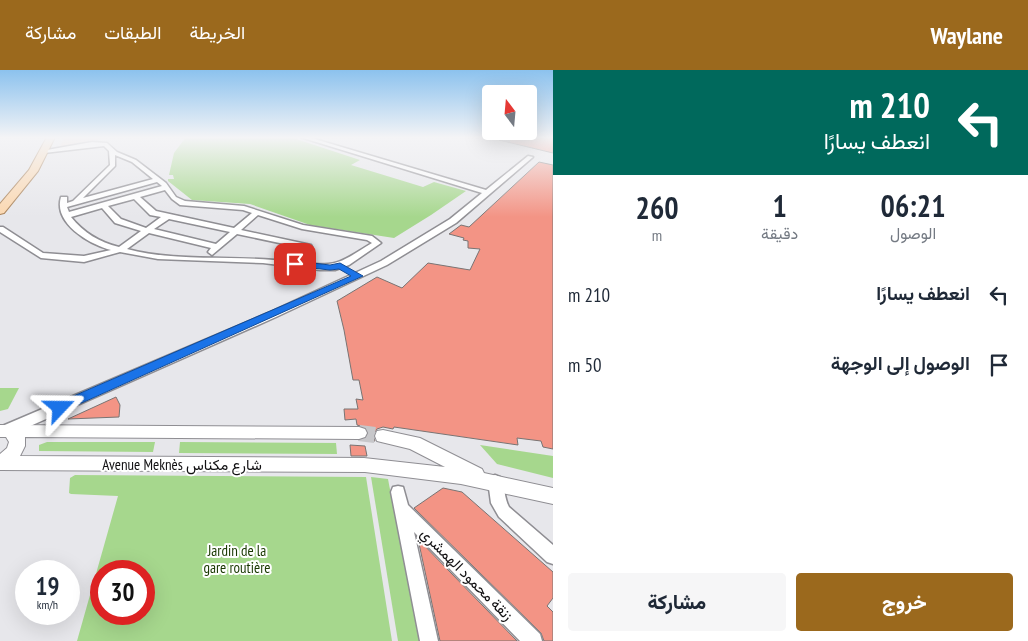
<!DOCTYPE html>
<html lang="ar">
<head>
<meta charset="utf-8">
<style>
	:root { --surface:#fff; --page:#f6f6f7; --text:#1f2937; --muted:#747a83; --accent:#9b691d }
	body { margin:0; font-family:"PT Sans Narrow",Vazirmatn,sans-serif; background:var(--page); color:var(--text); direction:rtl; height:100vh; display:flex; flex-direction:column; font-size:19px; white-space:nowrap }
	* { box-sizing:border-box; margin:0 }
	p { font-size:16px; color:var(--muted) }
	.icon { flex:none; width:28px; height:28px; fill:none; stroke:currentColor; stroke-width:2; stroke-linecap:round; stroke-linejoin:round }
	.map { position:relative; flex:1; overflow:hidden; direction:ltr }
	.side { display:flex; flex-direction:column; background:var(--surface); width:475px }
	.side>* { flex:none }
	.banner { background:#00695c; color:#fff; overflow:hidden }
	.needle { width:32px; rotate:344deg }
	.fabs { position:absolute; left:482px; top:15px; display:grid; gap:10px }
	.fabs a { display:grid; place-items:center; width:55px; height:55px; border-radius:5px; background:var(--surface); box-shadow:0 5px 20px #0002; font-size:25px }
	.speed { position:absolute; left:15px; top:490px; display:flex; gap:10px; font-size:25px; font-weight:700; text-align:center }
	.speed>* { display:grid; place-content:center; width:65px; height:65px; border-radius:50%; background:var(--surface); box-shadow:0 5px 20px #0002; line-height:1 }
	.speed small { font-size:12px; font-weight:400 }
	.speed .limit { border:8px solid #d22; background:#fff; color:#111 }
	.pin { position:absolute; display:grid; place-items:center; width:42px; height:42px; color:#fff; margin:-21px; border-radius:10px; box-shadow:0 2px 8px #0006 }
	.me { position:absolute; width:55px; margin:-28px; rotate:67deg; stroke-linejoin:round; filter:drop-shadow(0 0 4px #0008) }
	.turn { display:flex; align-items:center; gap:18px; height:105px; padding:0 15px; font-size:22px }
	.turn .icon { width:65px; height:65px; stroke-width:2.5 }
	.turn b { display:block; font-size:35px; line-height:42px }
	.eta { display:flex; justify-content:space-evenly; align-items:center; height:85px; text-align:center }
	.eta b { font-size:30px; font-weight:800; line-height:35px }
	.button { display:flex; gap:10px; margin-top:auto; padding:10px 15px }
	.button a { flex:1; height:58px; border-radius:5px; background:var(--accent); color:#fff; font-size:20px; font-weight:800; line-height:58px; text-align:center }
	.button a+a { background:var(--page); color:var(--text) }
	ul { padding:0; list-style:none }
	li { display:flex; align-items:center; gap:15px; height:70px; padding:0 15px }
	li div { flex:1 }
	li b { display:block; font-size:19px }
	li em { font-style:normal }
	header { display:flex; align-items:center; gap:30px; box-sizing:border-box; height:70px; padding:0 25px; background:var(--accent); color:#fff }
	header strong { font-size:24px }
	nav { display:flex; gap:28px; margin-inline-start:auto; font-size:18px }
	main { display:flex; flex:1; min-height:0 }
	.map>svg:first-child { display:block }
	.education { fill:#f0d7cf }
	.green { fill:#a6d78d; fill-rule:evenodd }
	.building { fill:#f39485; stroke:#797473 }
	.lines { fill:none; stroke-linecap:round; stroke-linejoin:round }
	.tertiary-tunnel { stroke:#c7c7ca; stroke-width:16; stroke-dasharray:16 8; stroke-linecap:butt }
	.minor-casing { stroke:#8f8e93; stroke-width:3 }
	.tertiary-casing { stroke:#8f8e93; stroke-width:2 }
	.primary-casing { stroke:#a88056; stroke-width:2 }
	.minor { fill:#fff; fill-rule:evenodd }
	.tertiary { fill:#fff; fill-rule:evenodd }
	.primary { fill:#fbd7af; fill-rule:evenodd }
	.route { fill:#1a73e8; stroke:#114b97 }
	.labels { text-anchor:middle; dominant-baseline:central; stroke-width:4; stroke-linejoin:round; paint-order:stroke }
	.near-street-label { font-size:15px; fill:#111012; stroke:#fff }
	.near-park-label { font-size:15px; fill:#193801; stroke:#fff }
</style>
</head>
<body>
<header>
<strong>Waylane</strong>
<nav><a>الخريطة</a><a>الطبقات</a><a>مشاركة</a></nav>
</header>
<main>
<section class="side">
<div class="banner">
<div class="turn"><svg class="icon" aria-label="left" viewBox="0 0 24 24"><path d="M17 20v-9H6M10 6l-5 5 5 5"/></svg><div><b>210 m</b>انعطف يسارًا</div></div>
</div>
<div class="eta">
<div><b>06:21</b><p>الوصول</p></div>
<div><b>1</b><p>دقيقة</p></div>
<div><b>260</b><p>m</p></div>
</div>
<ul>
<li><svg class="icon" aria-label="left" viewBox="0 0 24 24"><path d="M17 20v-9H6M10 6l-5 5 5 5"/></svg><div><b>انعطف يسارًا</b></div><em>210 m</em></li>
<li><svg class="icon" aria-label="arrive" viewBox="0 0 24 24"><path d="M6 21V4h12l-3 4 3 4H6"/></svg><div><b>الوصول إلى الوجهة</b></div><em>50 m</em></li>
</ul>
<div class="button"><a>خروج</a><a>مشاركة</a></div>
</section>
<div class="map">
<svg width="553" height="571" viewBox="0 0 553 571">
	<rect width="100%" height="100%" fill="#e7e7eb"/>
	<!-- education -->
	<path class="education" d="M64,67h47l-51,10z"/>
	<!-- green -->
	<g class="green">
		<path d="M186,67h104l70,23 -9,5 72,22 11,-5 32,9 -35,24 -37,23 -84,-13 -60,-21 -58,-4 -24,-19v-2h6l-1,-4h-4l5,-22z"/>
		<path d="M0,318h19l-11,21 -8,2z"/>
		<path d="M47,372h108l-2,10 -114,-1v-6z"/>
		<path d="M180,372l161,1h-5l1,11 -158,-1z"/>
		<path d="M480,375l73,11v22l-56,-14z"/>
		<path d="M75,405l291,2 26,164h-315l41,-145 -47,-2 -2,-1 1,-15zM101,501h43v43h-43z"/>
		<path d="M371,407l17,2 31,162h-21z"/>
	</g>
	<!-- building -->
	<g class="building">
		<path d="M512,67h41v16l-54,-13 10,2z"/>
		<path d="M539,92l14,3v284l-10,-2 -2,-6 -24,-3 1,7 -124,-18 -1,2 -10,-2 -6,2 -4,6 2,6 -12,-1 6,-6 -2,-6 -10,-3 -1,-6 -11,1 -1,-11h14l-2,-10 7,1 -4,-20h-6l-9,-50 -7,-29 40,-24 25,11 26,-25 42,7 10,-21 -12,-1v-7l-5,-1 1,-2 -15,-4 12,-9 8,2z"/>
		<path d="M116,327l4,8 -1,12 -51,2z"/>
		<path d="M350,375l15,1 2,10h-16z"/>
		<path d="M443,418l19,4 91,80v26l-6,8 6,6v29h-9l-3,-8 -127,-125z"/>
		<path d="M418,469l99,102h-77z"/>
	</g>
	<g class="lines">
		<!-- tertiary-tunnel -->
		<path class="tertiary-tunnel" d="M359,363l24,3"/>
		<defs>
			<g id="minor">
				<path d="M300,67h8l178,53 42,-34 5,1 -77,66 -69,42 -111,52 -266,118 -5,1 -5,-1v-8l268,-114 113,-52 69,-42 32,-26z"/>
				<path d="M497,67h13l1,1 -3,2z"/>
				<path d="M92,72l15,1 10,9 19,8 30,23 10,14 9,4 59,5 59,19 69,11 9,7 -32,22 -14,5h-15l-57,-7 -105,-4 -38,-7 -36,10 -43,-4 -41,-26v-5h3l40,26 41,3 27,-6c-22,-6 -58,-27 -50,-53h6v6l6,-2 37,-36 -1,-14 -5,-5 -60,7 -3,-2zM115,85l17,7 21,17 -70,19 32,-32zM157,112l5,4 -93,26 -2,-5zM165,120l7,9 8,6 63,5 9,3 -18,15 -78,-17 -16,-14zM134,129l16,16 11,2 -15,11 -25,-9 -13,-13zM102,138l13,15 26,8 -22,16c-20,-5 -35,-14 -48,-30zM258,145l44,14 65,11 5,3c-31,19 -33,24 -72,20l12,-16 -1,-2 -70,-15zM169,149l61,13 -14,12 -62,-15zM149,163l62,15 -3,4 4,3 25,-21 66,14 -11,14c-54,-8 -113,1 -165,-13z"/>
				<path d="M495,405l5,2c5,9 4,21 9,30l44,38v19l-6,-2 -48,-45 -8,-14 -3,-22 2,-4z"/>
				<path d="M398,416l5,1 5,18 132,129 2,7h-22l-106,-109 24,109h-18l-29,-149 2,-5z"/>
			</g>
			<path id="tertiary" d="M0,355l359,2 6,2 2,4 -2,4 -6,2 -334,-2v9l-5,10 344,2 81,9 -35,-18 -33,-8 -2,-5 2,-5 6,-1 37,8 62,31 2,4 69,15v16l-92,-20 -96,-12 -365,-2v-16l7,-6 2,-6 -3,-5h-6z"/>
			<path id="primary" d="M47,67h8l-17,34 -34,42 -4,1v-10l29,-34z"/>
		</defs>
		<!-- minor casing -->
		<use href="#minor" class="minor-casing"/>
		<!-- tertiary casing -->
		<use href="#tertiary" class="tertiary-casing"/>
		<!-- primary casing -->
		<use href="#primary" class="primary-casing"/>
		<!-- minor -->
		<use href="#minor" class="minor"/>
		<!-- tertiary -->
		<use href="#tertiary" class="tertiary"/>
		<!-- primary -->
		<use href="#primary" class="primary"/>
	</g>
	<!-- sky -->
	<linearGradient id="sky" x2="0" y2="1"><stop stop-color="#8cc2ee"/><stop offset="0.46" stop-color="#f4f4f6"/><stop offset="1" stop-color="#f4f4f6" stop-opacity="0"/></linearGradient>
	<rect width="553" height="147" fill="url(#sky)"/>
	<!-- route -->
	<path class="route" d="M295,191l35,4 10,-2 23,13 -299,135h-9l-2,-3 2,-4 296,-128 -12,-7 -9,1 -38,-4v-4z"/>
	<g class="labels">
		<!-- near-street labels -->
		<g class="near-street-label">
			<text x="182" y="394">Avenue Meknès شارع مكناس</text>
			<text transform="translate(467 504) rotate(45)">زنقة محمود الهمشري</text>
		</g>
		<!-- near-park labels -->
		<g class="near-park-label">
			<text x="237" y="480">Jardin de la<tspan x="237" dy="17">gare routière</tspan></text>
		</g>
	</g>
</svg>
<div class="fabs">
<a><svg class="needle" viewBox="-14 -14 28 28"><path d="M0-13l5 13h-10z" fill="#e53935"/><path d="M0 13l5-13h-10z" fill="#747a83"/></svg></a>
</div>
<div class="speed"><div>19<small>km/h</small></div><div class="limit">30</div></div>
<div class="pin" style="left:295px;top:194px;background:#d93025"><svg class="icon" aria-label="arrive" viewBox="0 0 24 24"><path d="M6 21V4h12l-3 4 3 4H6"/></svg></div>
<svg class="me" style="left:60px;top:338px" viewBox="-20 -20 40 40"><path d="M0-17L14 15 0 8-14 15z" fill="#1a73e8" stroke="#fff" stroke-width="4"/></svg>
</div>
</main>
</body>
</html>
